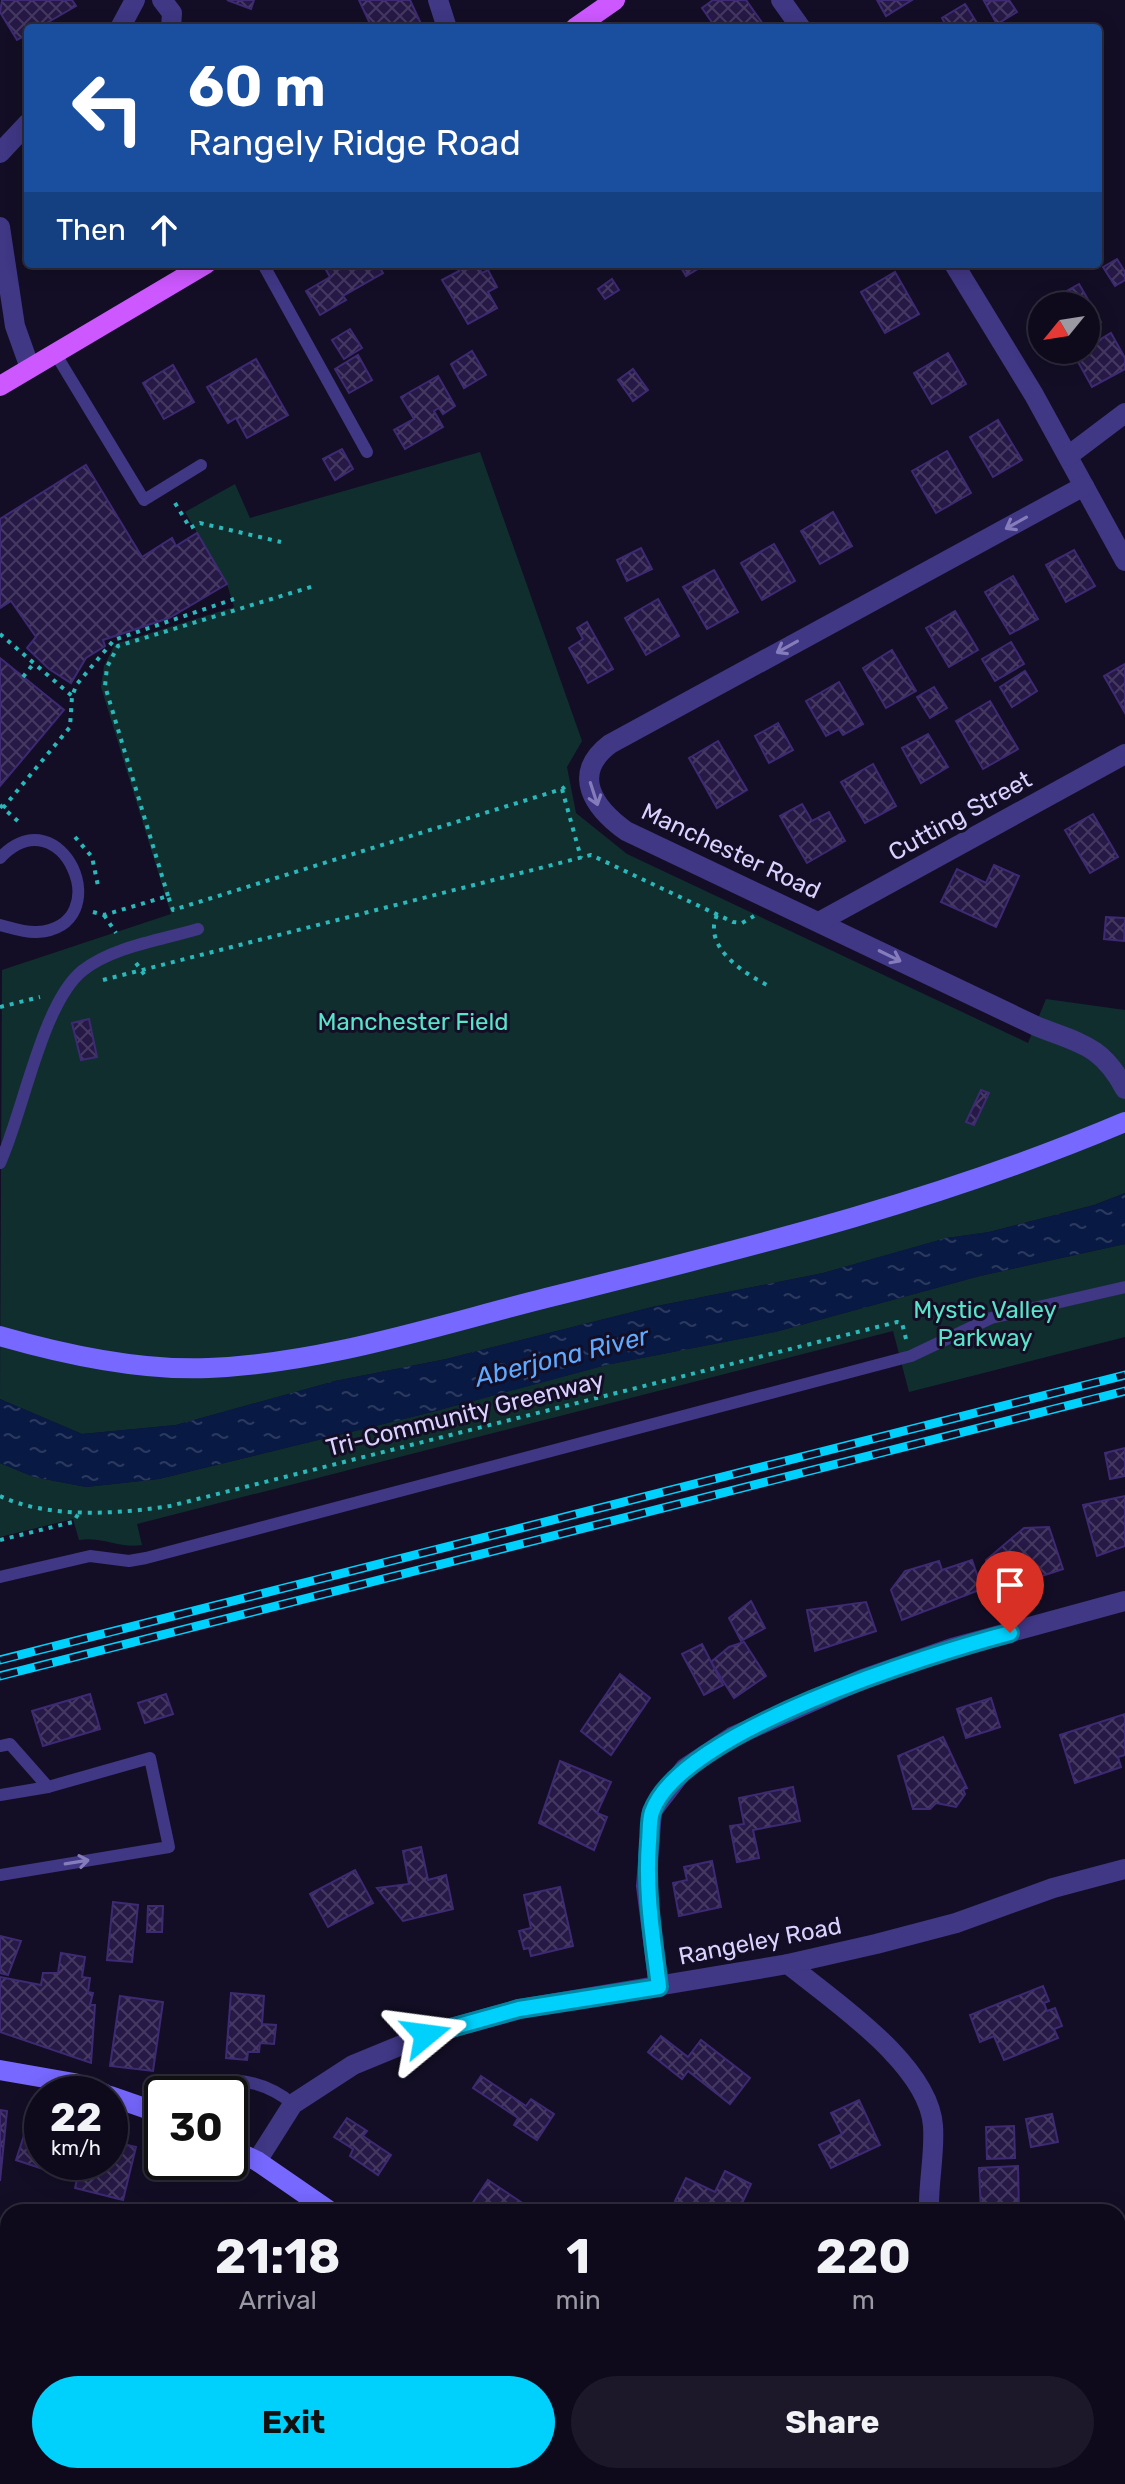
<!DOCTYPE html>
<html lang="en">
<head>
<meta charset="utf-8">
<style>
	:root { --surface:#0e0a1c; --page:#1c1829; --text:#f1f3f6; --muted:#9b9aa3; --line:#2e2b3b; --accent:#00d0fc }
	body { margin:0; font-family:Rubik,sans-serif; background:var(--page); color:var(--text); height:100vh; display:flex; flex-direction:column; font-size:30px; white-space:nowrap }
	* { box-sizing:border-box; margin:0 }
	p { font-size:26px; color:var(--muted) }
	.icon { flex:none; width:44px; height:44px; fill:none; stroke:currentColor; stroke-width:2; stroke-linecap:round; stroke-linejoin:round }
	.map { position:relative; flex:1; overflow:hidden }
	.drawer { position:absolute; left:0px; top:2204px; width:1126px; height:280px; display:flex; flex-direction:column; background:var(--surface); border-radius:24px 24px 0 0; box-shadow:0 4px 20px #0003,0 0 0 2px var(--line) }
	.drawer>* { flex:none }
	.banner { position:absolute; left:24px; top:24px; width:1078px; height:244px; border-radius:8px; box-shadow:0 4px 20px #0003,0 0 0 2px var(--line); background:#1a4fa0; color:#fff; overflow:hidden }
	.needle { width:52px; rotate:240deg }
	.tools { position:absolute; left:1028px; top:292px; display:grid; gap:16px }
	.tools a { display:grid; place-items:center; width:72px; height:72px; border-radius:50%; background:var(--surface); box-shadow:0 4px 20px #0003,0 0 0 2px var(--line); font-size:40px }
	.speed { position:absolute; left:24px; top:2076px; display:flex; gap:16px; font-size:40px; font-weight:700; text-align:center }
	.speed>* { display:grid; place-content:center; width:104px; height:104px; border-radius:50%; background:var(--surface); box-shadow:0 4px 20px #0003,0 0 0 2px var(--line); line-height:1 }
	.speed small { font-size:20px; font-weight:400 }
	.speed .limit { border:4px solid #111; border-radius:12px; background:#fff; color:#111 }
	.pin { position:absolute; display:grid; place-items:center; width:68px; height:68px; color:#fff; margin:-82px -34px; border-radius:50% 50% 50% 0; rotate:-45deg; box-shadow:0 0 8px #0007 }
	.pin .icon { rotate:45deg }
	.me { position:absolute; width:88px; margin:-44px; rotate:74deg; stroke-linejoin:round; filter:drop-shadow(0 0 6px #0008) }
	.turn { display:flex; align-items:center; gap:28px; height:168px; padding:0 32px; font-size:36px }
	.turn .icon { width:104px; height:104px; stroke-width:2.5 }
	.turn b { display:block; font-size:56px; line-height:68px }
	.then { display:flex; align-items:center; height:76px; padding:0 32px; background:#0003; gap:16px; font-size:30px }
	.eta { display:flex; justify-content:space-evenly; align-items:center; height:136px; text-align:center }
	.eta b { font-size:48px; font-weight:700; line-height:56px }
	.action { display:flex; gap:16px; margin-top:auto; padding:16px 32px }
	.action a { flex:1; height:92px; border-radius:48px; background:var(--accent); color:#111; font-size:32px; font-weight:700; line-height:92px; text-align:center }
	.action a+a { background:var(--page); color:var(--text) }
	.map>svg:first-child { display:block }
	.green { fill:#112e2f }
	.water { fill:url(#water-ripples) }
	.building { fill:url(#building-cross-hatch); stroke:#3e2a73; stroke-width:2 }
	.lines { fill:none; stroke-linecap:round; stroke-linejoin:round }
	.path { stroke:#2bb8ba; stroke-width:4; stroke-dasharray:4 6; stroke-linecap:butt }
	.service { stroke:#403785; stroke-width:12 }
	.minor { stroke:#403785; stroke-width:20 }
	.secondary { stroke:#7768ff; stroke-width:20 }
	.primary { stroke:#cd58ff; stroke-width:20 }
	.rail-casing { stroke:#00d0fc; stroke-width:9 }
	.rail { stroke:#130e25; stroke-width:6; stroke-dasharray:18; stroke-linecap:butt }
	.oneway { stroke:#857cbc }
	.route-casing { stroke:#0087a4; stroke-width:20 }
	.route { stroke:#00d0fc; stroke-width:14 }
	.labels { text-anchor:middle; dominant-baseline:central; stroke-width:6; stroke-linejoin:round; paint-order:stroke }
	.street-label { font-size:24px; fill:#dad1ff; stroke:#130e25 }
	.park-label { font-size:24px; fill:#59e3cb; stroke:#130e25 }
	.water-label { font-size:26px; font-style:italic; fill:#5fa9ff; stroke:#130e25 }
</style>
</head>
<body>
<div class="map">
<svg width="1125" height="2484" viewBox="0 0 1125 2484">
	<defs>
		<pattern id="water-ripples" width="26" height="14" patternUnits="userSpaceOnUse" patternTransform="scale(2)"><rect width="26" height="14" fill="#081943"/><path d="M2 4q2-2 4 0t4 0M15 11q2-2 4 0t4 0" fill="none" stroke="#2b395f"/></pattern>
		<pattern id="building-cross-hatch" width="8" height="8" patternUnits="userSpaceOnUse" patternTransform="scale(2)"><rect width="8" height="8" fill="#261946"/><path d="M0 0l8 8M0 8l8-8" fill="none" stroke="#453962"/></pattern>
	</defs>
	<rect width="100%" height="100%" fill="#130e25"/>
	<!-- green -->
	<g class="green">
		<path d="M480,452l102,289 -15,26 9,46 51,41 401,189 18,-44 79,11v183l-31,12 -105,27 -42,6 -124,35 -171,34 -206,52 -111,22 -159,44 -94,9 -82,-35 2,-429 169,-56 -70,-227 3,-21 11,-22 119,-37 -7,-23 -42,-72 50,-28 15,34z"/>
		<path d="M1125,1244v93l-216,55 -16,-61 -756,193 5,21c-21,4 -41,-9 -63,-5l-6,-21 -73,18v-74l34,14 52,10 73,-8 269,-66 178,-48 169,-33 205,-56z"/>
	</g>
	<!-- water -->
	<path class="water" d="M1125,1193v51l-145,32 -205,56 -169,33 -178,48 -269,66 -73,8 -52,-10 -34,-14v-64l82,35 94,-9 159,-44 111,-22 206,-52 171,-34 123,-35 43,-6 106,-27z"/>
	<!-- building -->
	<g class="building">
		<path d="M72,0l4,6 -38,22h-10v6l-11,6 -17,-28 2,-12z"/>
		<path d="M227,0h27l-3,9z"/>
		<path d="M359,0h51l13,28h-51z"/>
		<path d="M713,0h33l17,24 -3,4h-44l-14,-20z"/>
		<path d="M877,0h35l-26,16z"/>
		<path d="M1009,0l8,12 -20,12 -13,-23z"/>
		<path d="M965,4l15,24h-33l-5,-10z"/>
		<path d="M1117,259l8,13v8l-10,6 -12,-19z"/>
		<path d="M337,264h41l5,9 -40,23 3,4 -26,15 -14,-24 24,-14 -4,-7z"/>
		<path d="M460,264h17l5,9 6,-3 9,17 -9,5 9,16 -29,16 -26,-44 17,-9 -3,-5z"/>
		<path d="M679,264h27l-20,12z"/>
		<path d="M895,272l24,42 -34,19 -24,-41z"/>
		<path d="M612,279l7,11 -14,9 -7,-10z"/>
		<path d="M1079,284l22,38 -15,8v-24h-36l-3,-4z"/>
		<path d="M350,329l12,19 -18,11 -12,-19z"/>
		<path d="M1111,333l14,25v11l-33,18 -14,-25 6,-3 -5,-7z"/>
		<path d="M472,351l14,24 -22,13 -13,-24z"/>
		<path d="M948,353l18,31 -34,20 -18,-31z"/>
		<path d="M358,355l14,25 -23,13 -14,-24z"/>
		<path d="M256,359l32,56 -41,23 -11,-20 -8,5 -21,-36z"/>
		<path d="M173,365l21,37 -30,17 -21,-36z"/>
		<path d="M633,369l15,21 -15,11 -15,-21z"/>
		<path d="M438,376l17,30 -12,8 -4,-6 -5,3 9,16 -38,22 -11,-19 20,-11 -13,-22z"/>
		<path d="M998,420l24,40 -29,17 -23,-40z"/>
		<path d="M342,449l11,20 -18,11 -12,-21z"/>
		<path d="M947,451l24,42 -35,20 -24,-42z"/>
		<path d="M86,465l56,92 30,-19 4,8 21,-13 30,51 -58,34 -66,22 2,6 -19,12 -15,25 -22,-14 -22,-21 9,-11 -25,-36 -11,7v-89z"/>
		<path d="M833,512l19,34 -32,18 -19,-33z"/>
		<path d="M774,544l21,37 -33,19 -21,-37z"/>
		<path d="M641,548l11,21 -25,12 -10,-21z"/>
		<path d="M1074,550l21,36 -29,16 -20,-37z"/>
		<path d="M714,570l24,42 -31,17 -24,-42z"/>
		<path d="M1013,576l25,43 -28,15 -25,-42z"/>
		<path d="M658,599l21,37 -33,19 -21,-37z"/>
		<path d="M955,611l23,39 -29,17 -23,-39z"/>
		<path d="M587,622l26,47 -25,14 -19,-35 14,-9 -6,-11z"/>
		<path d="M1011,642l13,22 -29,17 -13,-22z"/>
		<path d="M892,650l24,41 -30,17 -23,-40z"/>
		<path d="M0,658l64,52 -64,76z"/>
		<path d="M1125,664v49l-21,-37z"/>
		<path d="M1025,671l12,20 -25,16 -12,-20z"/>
		<path d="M839,682l24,42 -20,11 -4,-6 -13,7 -20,-35z"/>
		<path d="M934,687l13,21 -17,10 -13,-21z"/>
		<path d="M990,701l28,48 -35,20 -27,-48z"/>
		<path d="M778,723l15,27 -24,13 -14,-27z"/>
		<path d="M928,734l20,33 -27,16 -19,-35z"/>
		<path d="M718,741l29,49 -30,18 -28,-50z"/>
		<path d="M873,764l23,42 -31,17 -24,-41z"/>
		<path d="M802,804l10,17 17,-9 16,29 -38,22 -27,-47z"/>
		<path d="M1093,814l25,43 -28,16 -25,-43z"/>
		<path d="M994,865l25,11 -23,51 -55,-25 16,-33 29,14z"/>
		<path d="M1106,917l19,1 -1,23 -20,-2z"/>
		<path d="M89,1019l8,38 -16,3 -9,-37z"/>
		<path d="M981,1090l8,3 -15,32 -8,-3z"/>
		<path d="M1125,1448v28l-15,3 -5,-26z"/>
		<path d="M1125,1496v50l-28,10 -14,-51z"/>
		<path d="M1049,1527l14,42 -67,22 -10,-31 38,-32z"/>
		<path d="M972,1560l10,29 -80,31 -11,-30 14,-19 34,-10 3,9z"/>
		<path d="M751,1601l14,27 -24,13 -12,-23z"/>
		<path d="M866,1602l10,29 -61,20 -8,-41z"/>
		<path d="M744,1642l22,34 -32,22 -23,-36 18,-15z"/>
		<path d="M702,1644l21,41 -19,10 -22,-41z"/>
		<path d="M620,1674l30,24 -39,57 -30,-24z"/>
		<path d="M90,1694l10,35 -57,17 -11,-35z"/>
		<path d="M166,1694l7,20 -28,9 -7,-20z"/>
		<path d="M991,1698l9,29 -34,11 -9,-29z"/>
		<path d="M1125,1714v41l-7,2 3,10 -46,16 -15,-48z"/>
		<path d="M943,1737l24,51 -4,1 2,5 -9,13 -20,-4 -6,6h-17l-15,-53z"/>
		<path d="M560,1761l51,21 -14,31 10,4 -13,33 -55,-27z"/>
		<path d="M793,1787l7,34 -47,9 6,28 -22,4 -7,-36 14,-2 -5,-26z"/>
		<path d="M421,1847l7,33 18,-5 7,34 -50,12 -26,-33 32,-4 -6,-33z"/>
		<path d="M712,1861l9,46 -42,9 -6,-33 14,-3 -3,-13z"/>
		<path d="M355,1870l18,33 -45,24 -18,-33z"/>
		<path d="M560,1887l13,59 -42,10 -2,-8 -5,1 -5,-18 12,-3 -7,-33z"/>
		<path d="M113,1902l25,3 -6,57 -25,-2z"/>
		<path d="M148,1906h15l-1,26h-15z"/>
		<path d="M0,1936l21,5 -13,34 -8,-2z"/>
		<path d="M61,1953l24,4 -3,20 8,1 -2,14 5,1 -3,12h5l-4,58 -91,-31v-55l41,8 2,-12h15z"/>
		<path d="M1043,1986l6,15 -5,2 3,8 8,-3 7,18 -8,3 4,9 -54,22 -10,-24 -14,6 -10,-27z"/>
		<path d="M231,1993l33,3 -2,28 14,1 -2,19 -14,-1 -1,9h-11l-1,8 -21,-2z"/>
		<path d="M120,1996l43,6 -10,69 -43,-5z"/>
		<path d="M661,2036l27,21 13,-17 49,38 -20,26 -42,-33 -6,8 -34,-27z"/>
		<path d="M481,2076l45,30 5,-7 23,15 -17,26 -23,-15 4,-7 -45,-30z"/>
		<path d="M859,2100l21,45 -49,23 -12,-23 23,-11 -11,-21z"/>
		<path d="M0,2110l7,1 -7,70z"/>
		<path d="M1052,2114l6,28 -27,5 -5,-28z"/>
		<path d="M347,2118l20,13 -4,5 28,19 -13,20 -28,-19 3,-7 -19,-12z"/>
		<path d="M28,2123l14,4v35h7l-3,8 -30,-10z"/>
		<path d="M1014,2126l1,32 -28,1 -1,-32z"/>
		<path d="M110,2141l26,6 -13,53 -48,-12 6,-26h29z"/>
		<path d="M1018,2166l1,46h-38l-2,-44z"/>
		<path d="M725,2171l26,13 -13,28h-40l-23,-11 11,-23 29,14z"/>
		<path d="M488,2180l48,32h-65l-3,-2z"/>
		<path d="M6,2269h2v59l-1,-13 -7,-1v-36h4z"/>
		<path d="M0,2362l8,1v51h-3v-8h-5z"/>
		<path d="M1118,2425l7,12 -5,8 5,13 -7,5z"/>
		<path d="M233,2476h57l-3,8h-41z"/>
		<path d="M743,2476h29l4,7 -47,1z"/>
	</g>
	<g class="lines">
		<!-- path -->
		<g class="path">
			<path d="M175,503l15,25 10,-5 81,19"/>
			<path d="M0,634l72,62"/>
			<path d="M23,677l11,-14"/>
			<path d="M562,789l19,69"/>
			<path d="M0,805l21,19"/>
			<path d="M3,808l67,-81 2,-31 5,-12 37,-44 120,-41"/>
			<path d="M75,837l17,20 6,29"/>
			<path d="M168,896l-63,-210 2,-19 11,-21 196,-60"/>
			<path d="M93,912l11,3 64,-19 5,14 389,-121 6,-5"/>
			<path d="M104,915l12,18"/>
			<path d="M717,915c-15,32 28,59 52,71"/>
			<path d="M136,963l10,14"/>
			<path d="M103,980l488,-125 142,67 9,1 12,-7"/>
			<path d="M0,1007l40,-10"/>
			<path d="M0,1496c48,23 119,18 170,10l727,-184 5,1 4,16"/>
			<path d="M0,1540l73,-18 8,-12"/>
		</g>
		<!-- service -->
		<g class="service">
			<path d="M263,264l104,188"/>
			<path d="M55,353l89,147 57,-35"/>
			<path d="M0,858c62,-65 120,68 37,74 -12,1 -25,-4 -37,-7"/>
			<path d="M0,1163c23,-50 42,-159 82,-192 30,-24 79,-31 116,-42"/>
			<path d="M0,1577l90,-21 39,5 17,-3 765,-202 80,-38 134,-31"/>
			<path d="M0,1746l10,-2 38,43 102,-29 19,89 -169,28"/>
			<path d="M0,1795l48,-8"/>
			<path d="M171,2094l3,-4c42,-14 83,-16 119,14"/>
			<path d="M443,2476v8"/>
		</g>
		<!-- minor -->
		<g class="minor">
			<path d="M162,0l10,13 -1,15"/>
			<path d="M438,0l9,28"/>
			<path d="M781,0l20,28"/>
			<path d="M120,28l15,-28"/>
			<path d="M0,153l28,-30"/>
			<path d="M0,227l15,99 15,42"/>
			<path d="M954,264l80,131 91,166"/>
			<path d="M1068,456l57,-43"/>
			<path d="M1084,486l-474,258c-40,30 -16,64 16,87l410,195c44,18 65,18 89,63"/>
			<path d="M819,922l306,-168"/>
			<path d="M788,1964c44,36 141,100 145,162 2,28 -5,57 -4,86"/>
			<path d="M659,1987l-13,-101 6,-75 33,-43 47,-31 131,-58 89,-31 173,-47"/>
			<path d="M257,2161l36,-57 60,-39 73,-30 93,-26 269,-45 88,-20 80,-21 97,-35 72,-19"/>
			<path d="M0,2459l8,3"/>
			<path d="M48,2476l21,8"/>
			<path d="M1040,2476l4,8"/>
			<path d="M349,2484l4,-8"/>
		</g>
		<!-- secondary -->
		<g class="secondary">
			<path d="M0,1336c66,19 140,35 209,32 115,-5 226,-42 337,-70 200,-50 388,-95 579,-176"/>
			<path d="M0,2070l74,13 31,11"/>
			<path d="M110,2096l52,18"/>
			<path d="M230,2148l27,13 74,51"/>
			<path d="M634,2476l6,8"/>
		</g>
		<!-- primary -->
		<g class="primary">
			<path d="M575,28l40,-28"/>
			<path d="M0,386l206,-122"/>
		</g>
		<defs>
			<g id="rail">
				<path d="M0,1660l1125,-285"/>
				<path d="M0,1676l1125,-285"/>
			</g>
		</defs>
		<!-- rail casing -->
		<use href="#rail" class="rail-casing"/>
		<!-- rail -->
		<use href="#rail" class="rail"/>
	</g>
	<!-- one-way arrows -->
	<defs><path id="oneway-shaft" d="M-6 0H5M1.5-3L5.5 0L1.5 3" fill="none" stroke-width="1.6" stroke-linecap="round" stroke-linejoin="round" transform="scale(2)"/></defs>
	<g class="oneway">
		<use href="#oneway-shaft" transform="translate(1016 523) rotate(151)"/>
		<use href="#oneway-shaft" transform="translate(787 647) rotate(151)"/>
		<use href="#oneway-shaft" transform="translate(594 794) rotate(72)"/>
		<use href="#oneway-shaft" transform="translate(890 956) rotate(26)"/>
		<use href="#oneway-shaft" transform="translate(77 1862) rotate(-9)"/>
	</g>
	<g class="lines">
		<defs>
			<path id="route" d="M426,2035l93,-26 140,-22c-6,-49 -14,-95 -10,-145 1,-9 0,-22 3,-30 28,-81 278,-158 358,-179"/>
		</defs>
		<!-- route casing -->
		<use href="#route" class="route-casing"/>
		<!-- route -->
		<use href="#route" class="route"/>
	</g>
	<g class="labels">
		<!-- street labels -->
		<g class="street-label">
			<text transform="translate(960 816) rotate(-29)">Cutting Street</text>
			<text transform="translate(731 851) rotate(25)">Manchester Road</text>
			<text transform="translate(465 1414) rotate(-14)">Tri-Community Greenway</text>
			<text transform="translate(760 1941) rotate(-11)">Rangeley Road</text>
		</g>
		<!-- park labels -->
		<g class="park-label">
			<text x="413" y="1022">Manchester Field</text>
			<text x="985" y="1310">Mystic Valley<tspan x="985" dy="28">Parkway</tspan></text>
		</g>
		<!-- water labels -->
		<g class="water-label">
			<text transform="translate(562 1357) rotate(-14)">Aberjona River</text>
		</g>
	</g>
</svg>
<div class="tools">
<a><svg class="needle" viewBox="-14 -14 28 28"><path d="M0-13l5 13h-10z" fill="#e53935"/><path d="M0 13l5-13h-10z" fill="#9b9aa3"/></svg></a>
</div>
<div class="speed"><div>22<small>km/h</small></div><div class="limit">30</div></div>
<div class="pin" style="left:1010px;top:1633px;background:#d93025"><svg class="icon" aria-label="arrive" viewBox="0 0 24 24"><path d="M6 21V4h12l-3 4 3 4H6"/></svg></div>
<svg class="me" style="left:426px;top:2035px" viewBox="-20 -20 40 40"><path d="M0-17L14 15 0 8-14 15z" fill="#00d0fc" stroke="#fff" stroke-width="4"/></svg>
<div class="banner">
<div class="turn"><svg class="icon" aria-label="left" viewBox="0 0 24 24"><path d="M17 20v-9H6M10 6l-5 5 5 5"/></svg><div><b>60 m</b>Rangely Ridge Road</div></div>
<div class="then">Then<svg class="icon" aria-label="ahead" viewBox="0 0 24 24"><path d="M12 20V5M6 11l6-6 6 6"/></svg></div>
</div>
<section class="drawer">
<div class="eta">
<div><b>21:18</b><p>Arrival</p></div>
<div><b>1</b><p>min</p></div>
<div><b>220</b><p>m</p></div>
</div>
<div class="action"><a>Exit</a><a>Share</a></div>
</section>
</div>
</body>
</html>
